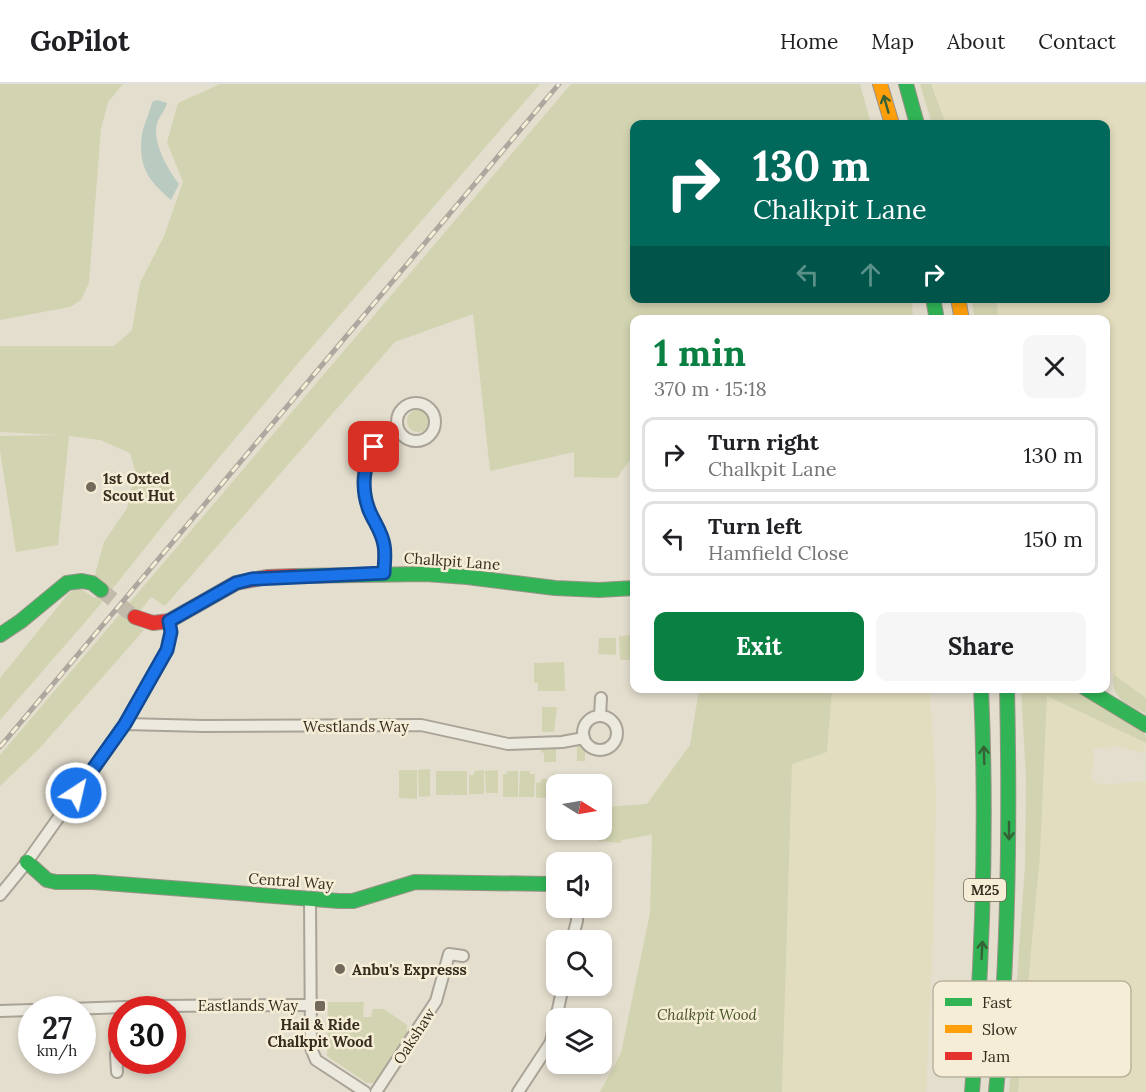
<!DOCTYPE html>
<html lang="en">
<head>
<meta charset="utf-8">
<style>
	:root { --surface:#fff; --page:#f6f6f6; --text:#202124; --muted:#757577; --line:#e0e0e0; --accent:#0b8043 }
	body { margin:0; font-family:Lora,serif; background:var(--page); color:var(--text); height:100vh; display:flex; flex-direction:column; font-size:22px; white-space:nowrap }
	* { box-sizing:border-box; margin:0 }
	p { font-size:20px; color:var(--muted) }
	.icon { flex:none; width:33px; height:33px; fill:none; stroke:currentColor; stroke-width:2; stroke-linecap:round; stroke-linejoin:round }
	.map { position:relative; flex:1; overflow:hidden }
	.drawer { position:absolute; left:630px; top:231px; width:480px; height:378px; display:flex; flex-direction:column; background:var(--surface); border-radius:12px; box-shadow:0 3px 9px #0003 }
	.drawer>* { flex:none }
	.hud { position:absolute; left:630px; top:36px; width:480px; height:183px; border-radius:12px; box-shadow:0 3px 9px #0003; background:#00695c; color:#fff; overflow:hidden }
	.needle { width:39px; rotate:101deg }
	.fabs { position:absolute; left:546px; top:690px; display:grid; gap:12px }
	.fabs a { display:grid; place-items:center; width:66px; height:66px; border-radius:12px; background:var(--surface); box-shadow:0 3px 9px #0003; font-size:30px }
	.speed { position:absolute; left:18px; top:912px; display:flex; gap:12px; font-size:30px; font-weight:700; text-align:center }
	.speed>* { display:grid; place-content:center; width:78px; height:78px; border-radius:50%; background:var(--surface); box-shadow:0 3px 9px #0003; line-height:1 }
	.speed small { font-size:15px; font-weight:400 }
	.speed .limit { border:9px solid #d22; background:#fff; color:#111 }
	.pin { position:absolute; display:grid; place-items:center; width:51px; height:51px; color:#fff; margin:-26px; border-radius:12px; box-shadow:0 3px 9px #0006 }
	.me { position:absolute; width:66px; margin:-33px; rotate:35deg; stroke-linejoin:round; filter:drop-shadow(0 0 4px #0008) }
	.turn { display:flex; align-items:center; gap:21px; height:126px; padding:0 24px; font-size:27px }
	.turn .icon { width:78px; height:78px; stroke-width:2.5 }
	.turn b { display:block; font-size:42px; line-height:51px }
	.lanes { display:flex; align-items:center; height:57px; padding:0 24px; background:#0003; justify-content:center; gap:30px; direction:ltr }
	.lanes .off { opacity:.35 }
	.round { display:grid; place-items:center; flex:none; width:63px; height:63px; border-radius:12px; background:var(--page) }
	.headline { display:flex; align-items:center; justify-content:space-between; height:102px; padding:0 24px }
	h1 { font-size:36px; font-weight:800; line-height:45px; color:var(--accent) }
	.primary-button { display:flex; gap:12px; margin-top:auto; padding:12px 24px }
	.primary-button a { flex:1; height:69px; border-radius:12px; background:var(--accent); color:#fff; font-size:24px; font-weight:800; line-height:69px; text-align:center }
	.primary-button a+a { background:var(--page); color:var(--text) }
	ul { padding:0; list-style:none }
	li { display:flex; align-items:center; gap:18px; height:75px; margin:0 12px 9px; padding:0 12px; border:3px solid var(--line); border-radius:12px }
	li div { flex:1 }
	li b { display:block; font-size:22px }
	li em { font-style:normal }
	header { display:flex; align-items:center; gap:36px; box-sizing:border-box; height:84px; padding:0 30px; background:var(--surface); border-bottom:2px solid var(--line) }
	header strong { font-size:28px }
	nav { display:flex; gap:33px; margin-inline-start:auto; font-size:21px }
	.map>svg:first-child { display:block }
	.farmland { fill:#e3ddbf }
	.green { fill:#d2d4b1 }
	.water { fill:#b9cac0 }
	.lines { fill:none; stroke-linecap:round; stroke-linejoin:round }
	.secondary-tunnel { stroke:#c2baab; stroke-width:15; stroke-dasharray:15 8; stroke-linecap:butt }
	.street-casing { stroke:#aaa397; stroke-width:14 }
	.fast-casing { stroke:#999387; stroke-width:16 }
	.slow-casing { stroke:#999387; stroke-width:16 }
	.jam-casing { stroke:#999387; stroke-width:16 }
	.street { stroke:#ece9df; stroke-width:10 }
	.fast { stroke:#30b455; stroke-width:14 }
	.slow { stroke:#ff9f0a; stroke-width:14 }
	.jam { stroke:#e5322d; stroke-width:14 }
	.rail-casing { stroke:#aca89f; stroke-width:5 }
	.rail { stroke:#f5edd5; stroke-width:3; stroke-dasharray:9; stroke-linecap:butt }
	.oneway { stroke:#356235 }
	.route-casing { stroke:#114b97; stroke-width:15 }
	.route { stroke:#1a73e8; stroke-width:10 }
	.poi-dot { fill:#746a5c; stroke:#f5edd5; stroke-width:2 }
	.labels { text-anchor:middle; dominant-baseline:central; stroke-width:5; stroke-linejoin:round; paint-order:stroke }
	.shield { fill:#f5edd5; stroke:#716656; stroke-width:1.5 }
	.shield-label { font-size:14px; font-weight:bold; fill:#382c1f }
	.poi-label { font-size:15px; font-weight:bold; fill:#382c1f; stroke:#f5edd5; text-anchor:start }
	.street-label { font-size:15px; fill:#382c1f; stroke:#f5edd5 }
	.park-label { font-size:15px; font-style:italic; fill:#475426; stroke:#f5edd5 }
	.key { fill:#f5edd5; stroke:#bcb39e; stroke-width:1.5 }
	.key-label { font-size:16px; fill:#382c1f }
</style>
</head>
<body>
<header>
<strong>GoPilot</strong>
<nav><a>Home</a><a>Map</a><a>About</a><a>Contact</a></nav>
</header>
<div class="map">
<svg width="1146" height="1008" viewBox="0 0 1146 1008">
	<rect width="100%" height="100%" fill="#e4dece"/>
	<!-- farmland -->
	<g class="farmland">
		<path d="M931,0h215v614l-40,-28v-350l-107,-1 -3,-20 110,-1v-174h-160z"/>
		<path d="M832,605h98l6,103 -3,147 -7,153h-144l10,-328 35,-12z"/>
		<path d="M1047,611l99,48 -2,10 -26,-6 -24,1 -2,33 11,4 43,-4v311h-128l26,-317z"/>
	</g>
	<!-- green -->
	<g class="green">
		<path d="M0,0h123l-15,18 -7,27 -12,154 -8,17 -11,7 -70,13z"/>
		<path d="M220,0h320l-240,277 -123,147 -83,104 -94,108v-42l69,-85 10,-5 16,10 10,-13 -11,-7 10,-36 23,-34 8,-38 -5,-17 -30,-13 -31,-4 -11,109 -42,7 -16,-101v-15l58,-1 -58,-3v-86h114l18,-16 8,-47 24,-47 19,-54 -16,-40 11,-39z"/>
		<path d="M571,0h289l11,40h-237v174l278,1 1,20 -279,1v134l-17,24 -43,-1v-25l-84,19 -17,-157 -78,28 -230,264 -14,-9 -20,26 13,7 -105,119 -39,37v-31z"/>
		<path d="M920,0h11l15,40h-14z"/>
		<path d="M971,215h25l3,20h-24z"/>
		<circle cx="418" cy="337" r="11"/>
		<path d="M634,551v25h-14l-1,-24z"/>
		<path d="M599,554h17v17l-18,-1z"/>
		<path d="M564,578l1,29h-27v-8h-4v-20z"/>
		<path d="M1113,590l33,24v16c-21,-12 -34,-13 -33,-40z"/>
		<path d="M699,605h133l-5,63 -35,12 -10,328h-182l21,-39 29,-140 2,-75 -2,-6v3l-28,5 -2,3 -22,-2 8,-34 41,-3 43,-59z"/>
		<path d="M1021,605h51l46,26 28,20v8l-99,-47 -7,159 -22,237h-9l16,-227 1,-87z"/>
		<path d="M542,623h15l-3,25h-12z"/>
		<rect x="577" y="660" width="8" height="17"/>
		<path d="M541,664h15v14h-12v-9l-3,-1z"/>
		<path d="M430,685v27l-11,1 -1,-27z"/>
		<path d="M399,686h18v29l-18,-1z"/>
		<path d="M484,686v24h-15v-19h5v-4z"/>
		<path d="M498,686v23h-12l-1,-22z"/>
		<path d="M436,687h31v24h-14l-1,-4v4h-16z"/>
		<path d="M507,687h11v26h-15v-23h4z"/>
		<path d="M520,687h10v3h5l-1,23h-15z"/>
		<path d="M552,690h9v10h-5v15h-3v-2l-17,1v-15l5,-1v-3h11z"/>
		<path d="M328,918h36l-1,15h8l2,-8h11l23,16v10l-33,48h-7l-40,-27z"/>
	</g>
	<!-- water -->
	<path class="water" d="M157,16l10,3c-2,8 -6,11 -9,18 -8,18 10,49 21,63l-8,16c-23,-20 -33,-33 -29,-66 2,-11 8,-21 10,-32z"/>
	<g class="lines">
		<!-- secondary-tunnel -->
		<path class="secondary-tunnel" d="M101,506l34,27"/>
		<defs>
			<g id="street">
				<circle cx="416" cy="338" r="19"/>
				<path d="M384,489c0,-10 2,-22 -1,-32 -3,-11 -9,-19 -13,-30 -8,-18 -11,-51 6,-65 7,-7 16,-10 24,-13"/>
				<path d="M600,632l1,-18"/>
				<circle cx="600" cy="649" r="17"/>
				<path d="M125,640l79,2 217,-1 87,19 54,-2 22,-4"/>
				<path d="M0,811l27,-33 98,-138 42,-74 4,-18 -2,-11"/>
				<path d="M310,816l1,148 5,12 49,32"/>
				<path d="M572,856l5,-19v-13"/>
				<path d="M41,926l113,-4 157,-1"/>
				<path d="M0,927l32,-1"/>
				<path d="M117,988l-1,-18h6"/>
				<path d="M376,1008l60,-91 13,-47 14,2"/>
				<path d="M518,1008l33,-50 12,-56"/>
			</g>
			<g id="fast">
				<path d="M906,0l11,40"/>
				<path d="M933,214l4,22"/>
				<path d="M295,492l130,-2 42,3 88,11 44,2 35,-2"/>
				<path d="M0,551l21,-14 46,-38 15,-2 10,2 9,7"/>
				<path d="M1085,604l61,37"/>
				<path d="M27,778l20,18 9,2h37l246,19h14l62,-19 136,2 5,2"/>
				<path d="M972,1008c11,-135 15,-269 9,-404"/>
				<path d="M996,1008c13,-135 14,-269 11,-404"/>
			</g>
			<g id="slow">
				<path d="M880,0l12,40"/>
				<path d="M958,214l4,22"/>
			</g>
			<path id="jam" d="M135,533l18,6 16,-2 67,-38 31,-6 28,-1"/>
		</defs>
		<!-- street casing -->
		<use href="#street" class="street-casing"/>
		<!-- fast casing -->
		<use href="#fast" class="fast-casing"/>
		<!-- slow casing -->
		<use href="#slow" class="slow-casing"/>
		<!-- jam casing -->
		<use href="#jam" class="jam-casing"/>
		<!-- street -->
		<use href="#street" class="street"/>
		<!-- fast -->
		<use href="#fast" class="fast"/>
		<!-- slow -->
		<use href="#slow" class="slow"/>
		<!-- jam -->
		<use href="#jam" class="jam"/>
		<defs>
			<path id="rail" d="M0,663l559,-663"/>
		</defs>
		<!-- rail casing -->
		<use href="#rail" class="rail-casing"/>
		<!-- rail -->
		<use href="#rail" class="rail"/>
	</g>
	<!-- one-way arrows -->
	<defs><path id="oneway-shaft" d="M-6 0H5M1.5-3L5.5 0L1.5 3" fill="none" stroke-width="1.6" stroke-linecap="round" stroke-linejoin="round" transform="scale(1.5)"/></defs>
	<g class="oneway">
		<use href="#oneway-shaft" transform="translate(886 20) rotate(-106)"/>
		<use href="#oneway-shaft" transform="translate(984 671) rotate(-92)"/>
		<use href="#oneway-shaft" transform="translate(1009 747) rotate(90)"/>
		<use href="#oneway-shaft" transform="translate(982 866) rotate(-87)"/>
	</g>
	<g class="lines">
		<defs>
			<path id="route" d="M76,709l49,-69 42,-74 4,-18 -2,-11 67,-38 16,-4 132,-6c0,-9 2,-19 0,-28 -2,-13 -10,-23 -15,-35 -8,-21 -6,-44 5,-63"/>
		</defs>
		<!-- route casing -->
		<use href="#route" class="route-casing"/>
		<!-- route -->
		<use href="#route" class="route"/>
	</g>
	<!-- markers -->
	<g class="poi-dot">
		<circle cx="91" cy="403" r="6"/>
		<circle cx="340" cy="885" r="6"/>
		<rect x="314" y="916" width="12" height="12" rx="3"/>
	</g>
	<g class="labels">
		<!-- shield labels -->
		<rect class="shield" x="964" y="795" width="42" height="22" rx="4.5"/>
		<g class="shield-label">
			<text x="985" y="806">M25</text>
		</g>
		<!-- poi labels -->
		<g class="poi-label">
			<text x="103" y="394">1st Oxted<tspan x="103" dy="17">Scout Hut</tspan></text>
			<text x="352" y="885">Anbu's Expresss</text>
			<text x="320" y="940" text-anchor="middle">Hail &amp; Ride<tspan x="320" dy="17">Chalkpit Wood</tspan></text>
		</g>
		<!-- street labels -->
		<g class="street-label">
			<text transform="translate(452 477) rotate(4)">Chalkpit Lane</text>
			<text x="356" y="642">Westlands Way</text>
			<text transform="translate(291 797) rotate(4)">Central Way</text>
			<text x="248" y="921">Eastlands Way</text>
			<text transform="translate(414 952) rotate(-57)">Oakshaw</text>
		</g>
		<!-- park labels -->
		<g class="park-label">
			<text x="707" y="930">Chalkpit Wood</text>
		</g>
	</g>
	<!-- legend -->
	<rect x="933" y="897" width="198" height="96" rx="9" class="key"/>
	<rect x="945" y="914" width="27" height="8" fill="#30b455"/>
	<rect x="945" y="941" width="27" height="8" fill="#ff9f0a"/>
	<rect x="945" y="968" width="27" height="8" fill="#e5322d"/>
	<g class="key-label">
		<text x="982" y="924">Fast</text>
		<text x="982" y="951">Slow</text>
		<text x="982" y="978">Jam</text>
	</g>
</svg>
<div class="fabs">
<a><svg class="needle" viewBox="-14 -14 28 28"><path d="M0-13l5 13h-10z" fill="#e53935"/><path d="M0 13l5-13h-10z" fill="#757577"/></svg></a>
<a><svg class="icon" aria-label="sound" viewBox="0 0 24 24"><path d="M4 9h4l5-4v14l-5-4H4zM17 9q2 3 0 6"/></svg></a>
<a><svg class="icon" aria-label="search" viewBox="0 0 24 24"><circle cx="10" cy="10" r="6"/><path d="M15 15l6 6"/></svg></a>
<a><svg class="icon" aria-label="layers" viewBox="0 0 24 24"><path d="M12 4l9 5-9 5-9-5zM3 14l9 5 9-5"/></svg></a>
</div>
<div class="speed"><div>27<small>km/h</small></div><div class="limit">30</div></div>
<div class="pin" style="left:374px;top:363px;background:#d93025"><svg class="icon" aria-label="arrive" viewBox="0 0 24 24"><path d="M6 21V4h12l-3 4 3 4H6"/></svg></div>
<svg class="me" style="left:76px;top:709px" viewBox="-20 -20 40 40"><circle r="17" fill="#1a73e8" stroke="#fff" stroke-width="3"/><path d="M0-11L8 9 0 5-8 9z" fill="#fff"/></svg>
<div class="hud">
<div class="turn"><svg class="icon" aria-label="right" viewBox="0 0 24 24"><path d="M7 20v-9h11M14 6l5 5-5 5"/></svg><div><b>130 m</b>Chalkpit Lane</div></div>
<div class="lanes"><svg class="icon off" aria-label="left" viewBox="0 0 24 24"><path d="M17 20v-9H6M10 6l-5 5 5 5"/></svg><svg class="icon off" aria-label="ahead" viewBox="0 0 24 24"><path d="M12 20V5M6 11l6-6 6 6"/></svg><svg class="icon" aria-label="right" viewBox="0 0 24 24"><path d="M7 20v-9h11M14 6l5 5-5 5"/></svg></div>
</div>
<section class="drawer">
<div class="headline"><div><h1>1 min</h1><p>370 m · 15:18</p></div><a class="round"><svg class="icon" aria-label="close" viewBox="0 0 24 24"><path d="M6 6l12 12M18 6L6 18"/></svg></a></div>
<ul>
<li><svg class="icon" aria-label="right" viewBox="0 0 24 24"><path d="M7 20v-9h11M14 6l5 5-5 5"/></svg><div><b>Turn right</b><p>Chalkpit Lane</p></div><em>130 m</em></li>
<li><svg class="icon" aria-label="left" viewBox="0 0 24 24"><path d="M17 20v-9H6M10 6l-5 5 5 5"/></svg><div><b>Turn left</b><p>Hamfield Close</p></div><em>150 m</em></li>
</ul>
<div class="primary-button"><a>Exit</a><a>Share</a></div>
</section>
</div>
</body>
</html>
